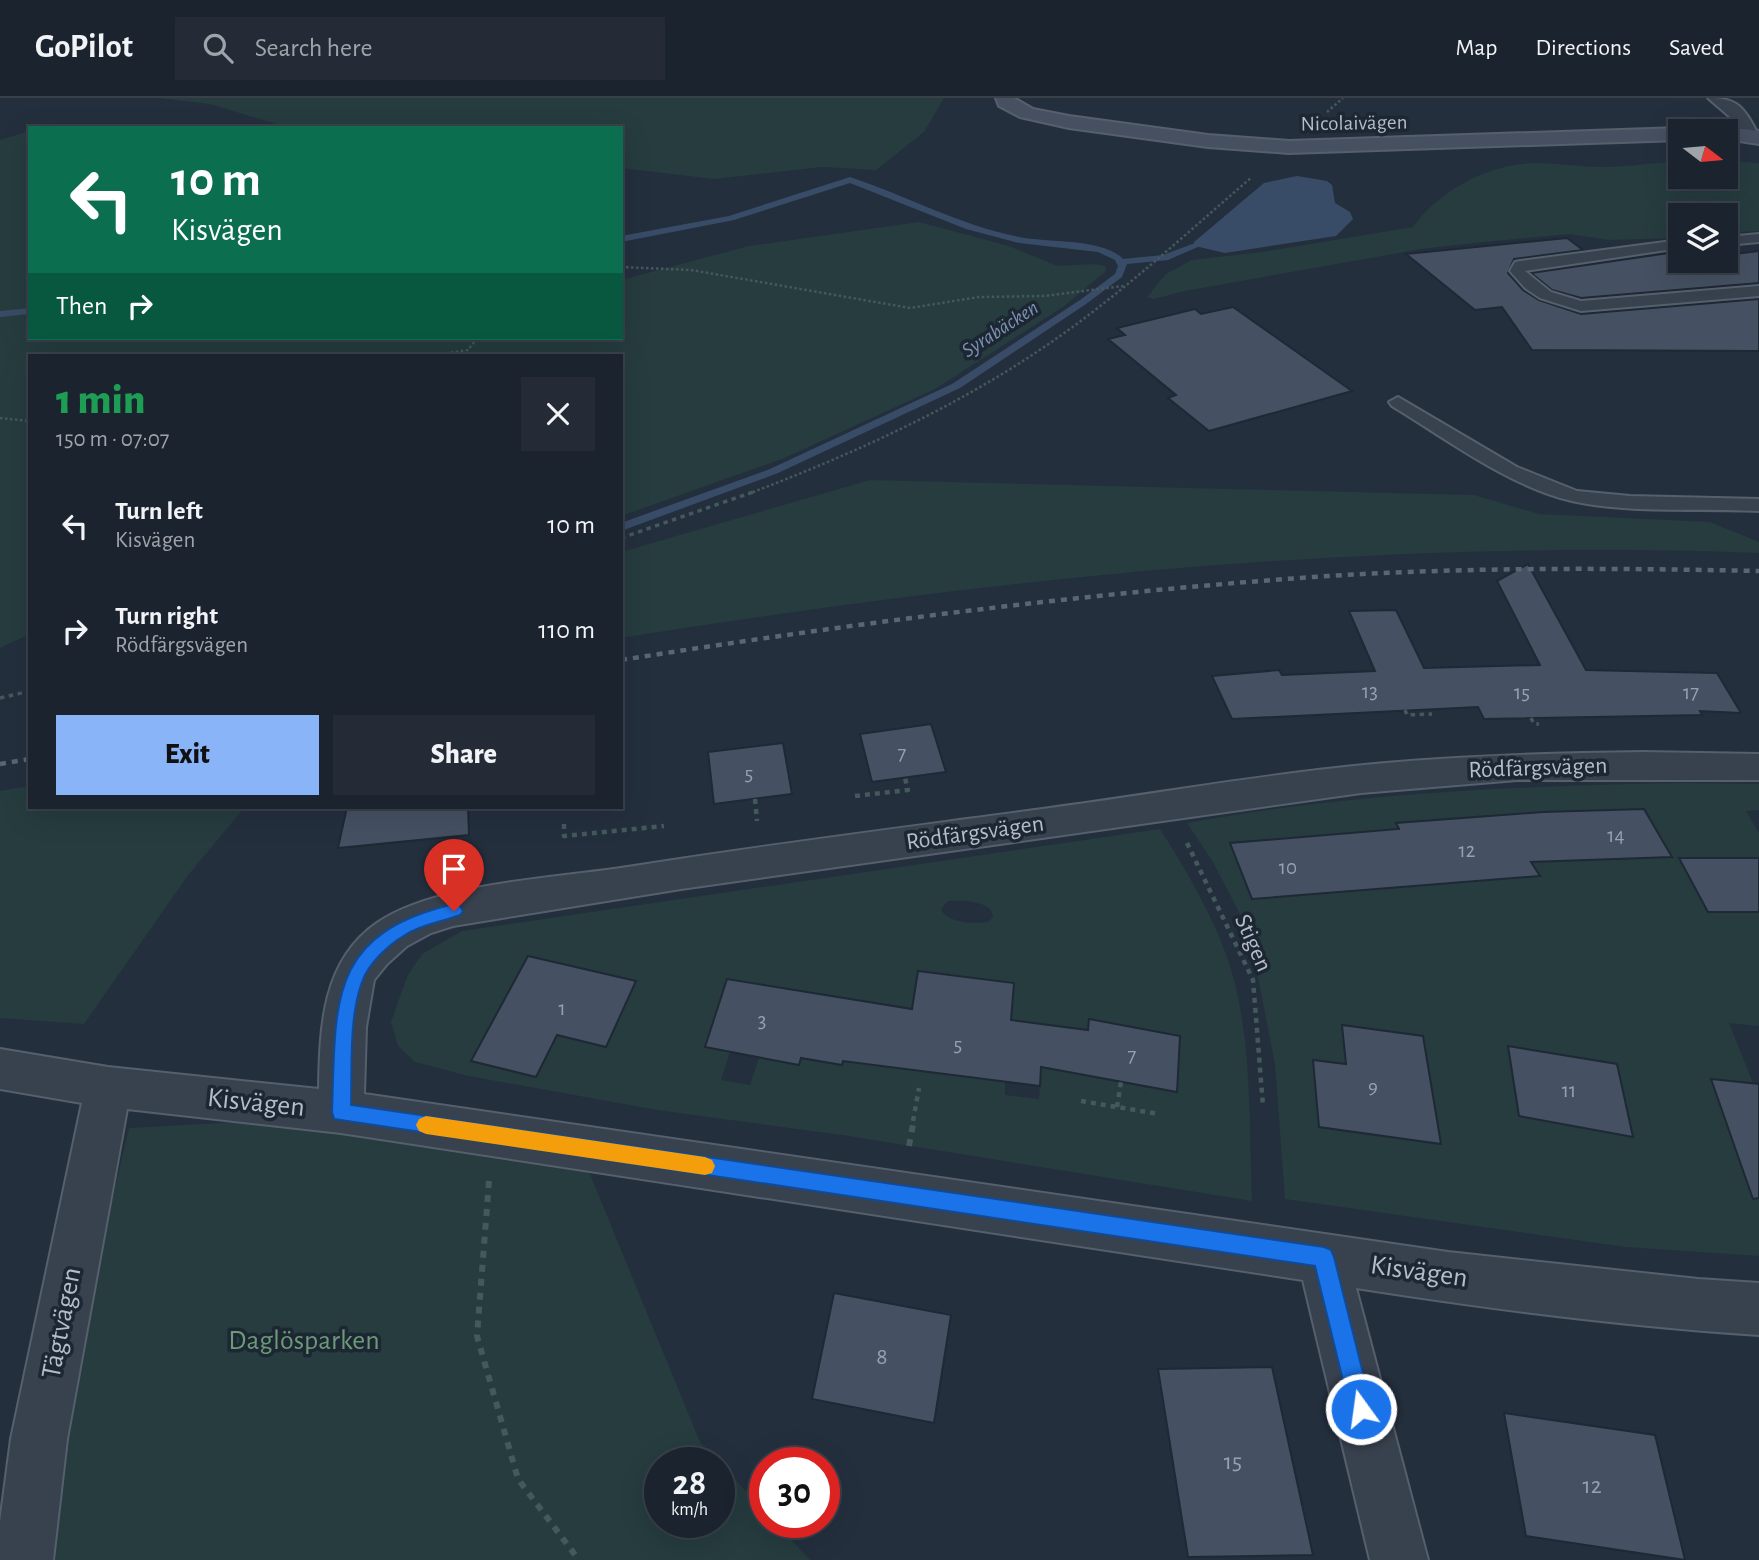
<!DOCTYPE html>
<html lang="en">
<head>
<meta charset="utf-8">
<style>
	:root { --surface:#1b232e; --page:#242b36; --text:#f1f3f6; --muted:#a0a4aa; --line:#39404a; --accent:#8ab4f8 }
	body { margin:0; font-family:"Alegreya Sans",sans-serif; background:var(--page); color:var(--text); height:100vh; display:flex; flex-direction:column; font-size:26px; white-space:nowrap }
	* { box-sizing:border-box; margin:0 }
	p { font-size:23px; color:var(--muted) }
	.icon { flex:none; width:38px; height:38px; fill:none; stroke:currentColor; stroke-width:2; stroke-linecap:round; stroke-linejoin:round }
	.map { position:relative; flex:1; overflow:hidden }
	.sheet { position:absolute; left:28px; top:256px; width:595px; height:455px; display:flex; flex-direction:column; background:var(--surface); border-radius:0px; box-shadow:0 7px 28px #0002,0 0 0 2px var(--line) }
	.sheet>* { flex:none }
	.hud { position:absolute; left:28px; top:28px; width:595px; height:214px; border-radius:0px; box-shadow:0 7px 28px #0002,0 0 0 2px var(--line); background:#0b6e4f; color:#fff; overflow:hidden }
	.needle { width:46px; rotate:106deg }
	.fabs { position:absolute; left:1668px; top:21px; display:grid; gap:14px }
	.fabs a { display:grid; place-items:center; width:70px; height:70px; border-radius:0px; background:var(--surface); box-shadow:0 7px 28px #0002,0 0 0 2px var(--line); font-size:35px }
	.speed { position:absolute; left:644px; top:1349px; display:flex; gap:14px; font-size:35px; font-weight:700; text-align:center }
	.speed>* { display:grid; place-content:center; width:91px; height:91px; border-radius:50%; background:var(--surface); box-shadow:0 7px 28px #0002,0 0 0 2px var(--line); line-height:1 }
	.speed small { font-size:18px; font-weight:400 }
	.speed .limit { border:10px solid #d22; background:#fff; color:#111 }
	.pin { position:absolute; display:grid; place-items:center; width:60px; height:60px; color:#fff; margin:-72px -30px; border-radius:50% 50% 50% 0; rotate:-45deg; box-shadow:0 0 7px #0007 }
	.pin .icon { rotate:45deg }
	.me { position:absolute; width:77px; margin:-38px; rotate:346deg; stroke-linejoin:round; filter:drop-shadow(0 0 5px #0008) }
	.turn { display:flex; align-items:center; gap:24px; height:147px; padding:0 28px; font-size:32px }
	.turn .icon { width:91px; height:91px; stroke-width:2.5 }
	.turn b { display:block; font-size:49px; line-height:60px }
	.then { display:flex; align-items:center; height:66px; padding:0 28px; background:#0003; gap:14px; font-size:26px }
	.round { display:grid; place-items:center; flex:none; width:74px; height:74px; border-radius:0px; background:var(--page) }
	.headline { display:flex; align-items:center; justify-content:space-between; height:119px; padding:0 28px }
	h1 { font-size:42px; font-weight:800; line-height:52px; color:#1e9e55 }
	.primary-button { display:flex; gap:14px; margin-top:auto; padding:14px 28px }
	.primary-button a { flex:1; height:80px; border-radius:0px; background:var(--accent); color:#111; font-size:28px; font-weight:800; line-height:80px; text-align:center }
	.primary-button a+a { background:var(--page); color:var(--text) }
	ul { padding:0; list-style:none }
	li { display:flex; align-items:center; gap:21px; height:105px; padding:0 28px }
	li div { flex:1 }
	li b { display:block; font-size:26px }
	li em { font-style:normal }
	header { display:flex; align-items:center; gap:42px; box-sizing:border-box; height:98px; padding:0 35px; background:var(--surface); border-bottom:2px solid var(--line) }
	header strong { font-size:33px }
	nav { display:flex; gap:38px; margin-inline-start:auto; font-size:24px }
	.search { width:490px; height:63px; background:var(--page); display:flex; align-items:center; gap:18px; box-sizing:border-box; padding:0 24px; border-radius:0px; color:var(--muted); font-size:26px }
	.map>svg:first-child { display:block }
	.green { fill:#263c3f; fill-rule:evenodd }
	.water { fill:#394c67 }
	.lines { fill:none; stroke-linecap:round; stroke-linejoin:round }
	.stream { fill:#394c67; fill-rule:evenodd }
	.building { fill:#455162; stroke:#1f2835; stroke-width:2 }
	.lane-casing { stroke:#565f6c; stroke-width:4 }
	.street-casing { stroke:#565f6c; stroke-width:4 }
	.secondary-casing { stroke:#565f6c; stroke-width:4 }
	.path-far3 { stroke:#44595c; stroke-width:2.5; stroke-dasharray:2.5 2.5; stroke-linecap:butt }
	.path-far2 { stroke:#44595c; stroke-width:3.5; stroke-dasharray:4.5 4.5; stroke-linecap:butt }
	.path-far1 { stroke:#44595c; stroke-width:4.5; stroke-dasharray:5 5; stroke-linecap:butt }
	.path { stroke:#44595c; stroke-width:6; stroke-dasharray:7 7; stroke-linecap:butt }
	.lane { fill:#38414e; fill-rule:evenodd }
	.street { fill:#38414e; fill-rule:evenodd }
	.secondary { fill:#465061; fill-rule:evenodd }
	.rail { stroke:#5a6575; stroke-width:4.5; stroke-dasharray:6 6; stroke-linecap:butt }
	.route { fill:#1a73e8; stroke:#114b97; stroke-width:2 }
	.slow { fill:#f59e0b }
	.labels { text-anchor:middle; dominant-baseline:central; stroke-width:7; stroke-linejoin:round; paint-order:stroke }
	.far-street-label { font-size:21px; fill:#b4bcc9; stroke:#1d2633 }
	.far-water-label { font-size:21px; font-style:italic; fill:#7c92b1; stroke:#1d2633 }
	.number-label { font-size:21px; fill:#98a1af }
	.street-label { font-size:24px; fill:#b4bcc9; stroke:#1d2633 }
	.near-number-label { font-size:24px; fill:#98a1af }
	.near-street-label { font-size:28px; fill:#b4bcc9; stroke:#1d2633 }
	.near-park-label { font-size:28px; fill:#6b9a76; stroke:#1d2633 }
</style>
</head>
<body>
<header>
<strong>GoPilot</strong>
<div class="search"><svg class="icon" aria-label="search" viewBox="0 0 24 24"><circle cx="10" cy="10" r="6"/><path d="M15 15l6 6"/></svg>Search here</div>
<nav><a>Map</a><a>Directions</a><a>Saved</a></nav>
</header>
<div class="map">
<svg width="1759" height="1462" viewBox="0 0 1759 1462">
	<rect width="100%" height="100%" fill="#242f3e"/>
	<!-- green -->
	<g class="green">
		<path d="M159,0h785l-20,34 -48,38 -54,-3 -108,12 -93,-11v-40h-332l-79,-24z"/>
		<path d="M30,33v207h591v-58l128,-34 170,-24 90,24 49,20 36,-2 11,2 1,5 -43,36 -128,82 -153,70 -161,57v-161h-591v279l-30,14v-508z"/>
		<path d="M1726,63l33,2v68l-33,2v-18h-46v23l-70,2 -41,-6 -85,8 -63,7 -236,42 -31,8 -7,-2 19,-23 26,-14 70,-8 151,-25c27,-37 74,-62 121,-64 23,0 47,4 70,4 25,0 51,-5 76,-5v15h46z"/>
		<path d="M870,382l604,15 65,19 171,8 49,20v11c-381,-15 -762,25 -1138,85v-86z"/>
		<path d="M1682,685l77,1v26l-13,1 13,22v193l-30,-3 24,60 -42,-4 23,66 25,3v108l-133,-9 -341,-48 -10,-135 -22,-112 -10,-32 -30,-58 -26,-39c164,-30 329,-37 495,-40zM1644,712l28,47 -85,3zM1505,717l34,61 -113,9 -30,-61zM1323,737l25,56 -96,8 -22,-56zM1679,760h40l31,53 -42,1zM1342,928l81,10 18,107 -122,-16 -6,-66 33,3zM1509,948l108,18 16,72 -114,-20z"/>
		<path d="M30,688v21h215l-56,67 -105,150 -84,-6v-227z"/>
		<path d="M1160,731c30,47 64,105 76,159 16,68 13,143 16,213l-403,-65 -192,-26 -188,-34 -54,-14 -17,-16 -7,-24 8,-23 9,-24 14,-21 40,-23zM948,803c13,-1 43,-1 45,15l-3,5c-13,4 -44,2 -49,-12zM528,859l108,25 -30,64 -49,-11 -21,42 -65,-16zM919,873l95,12 -3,37 33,5 -5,74 -34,-4v-13l-102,-14zM728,881l130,21 -16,65 -41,-6 -3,6 -39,-7 -9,27 -29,-5 9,-28 -25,-5zM1090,921l90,17 -3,56z"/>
		<path d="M281,1022l290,8 129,314 65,69v11l11,1 34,37h-782l101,-432zM660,1365h59v59h-59z"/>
	</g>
	<!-- water -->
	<path class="water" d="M1297,78l30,5 5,4 3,18 15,9 3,7 -17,17 -111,17 -30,-7 -1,-4 6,-5 64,-54z"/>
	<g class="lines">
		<!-- stream -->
		<g class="stream">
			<path d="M850,79c57,19 109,48 169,60 29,6 84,1 104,22l40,-4 32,-12 5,3 -32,14 -41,4 -5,13 -36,27 -126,84 -182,85 -157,58v-8l149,-54 182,-85 128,-84 35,-26 3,-8 -3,-6 -17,-8 -79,-9 -53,-14 -116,-46 -116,37 -113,22v-6l108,-20z"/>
			<path d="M30,210v6l-30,3v-6z"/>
		</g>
	</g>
	<!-- building -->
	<g class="building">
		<path d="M1567,140l16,12 -69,9 -6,14 15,17 16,10 42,14 178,-15v52l-227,-1 -30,-43 -27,3 -69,-56z"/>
		<path d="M1759,153v32l-178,15 -29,-8 -21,-17 138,-20 11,8h46v-6z"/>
		<path d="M1233,209l119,84 -143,40 -41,-33 8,-3 -68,-56 17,-4 -8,-7 78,-19 6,5z"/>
		<path d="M1528,466l58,106 131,3 24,40 -41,-2 2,4 -218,4 -6,-12 -246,12 -20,-43 67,-6 3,5 93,-4 -26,-60 47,-1 28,58 116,-3 -43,-84z"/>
		<path d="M931,626l15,48 -74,10 -12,-48z"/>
		<path d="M783,645l9,51 -78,10 -6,-52z"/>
		<path d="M347,709h121l1,28 -131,13z"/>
		<path d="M1644,711l28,48 -141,5 9,14 -288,23 -22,-56 169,-14 -3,-6 147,-11z"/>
		<path d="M1679,760h80v54h-51z"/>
		<path d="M528,858l108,25 -30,66 -49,-12 -21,42 -65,-16z"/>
		<path d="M918,873l96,12 -3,37 77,10 1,-11 91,17 -3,56 -136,-25 -1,19 -197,-25 -1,4 -41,-7 -2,7 -94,-18 22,-68 185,30z"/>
		<path d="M1342,927l81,11 18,108 -122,-17 -6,-67 33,4z"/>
		<path d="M1508,948l109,18 16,73 -114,-21z"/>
		<path d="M1711,981l48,5v114l-6,1z"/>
		<path d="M834,1195l117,22 -17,108 -122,-24z"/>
		<path d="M1272,1269l41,188 -125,2 -30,-188z"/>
		<path d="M1504,1315l151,22 30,125 -159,-24z"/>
	</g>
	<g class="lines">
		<defs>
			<g id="lane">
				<path d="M1759,136v8l-33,3v-8z"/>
				<path d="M1680,142v8l-155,23 26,21 30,9 178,-15v10l-178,15 -41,-13 -15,-10 -15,-17 5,-9 5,-1z"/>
				<path d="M1398,299l119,70 60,24 53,5 129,3v12c-60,-3 -129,3 -187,-10 -62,-14 -127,-63 -180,-95l-3,-4z"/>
			</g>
			<g id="street">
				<path d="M1708,0c31,0 36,10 50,36l-3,4h-14l-11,-21z"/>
				<path d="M1643,654l116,2v26h-242l-156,13 -680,96 -228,37 -22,7 -24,13 -20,18 -13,16 -8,47 -2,67 1084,158 250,27 61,4v52c-135,-9 -269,-26 -403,-47l72,272h-58l-67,-280 -962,-147 -214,-24 -60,330 -14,121h-53v-38l11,-83 71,-336 -82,-14v-40l108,18 211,22c1,-62 3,-128 58,-166 59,-41 185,-45 257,-57 138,-22 277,-39 416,-58 104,-14 209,-33 314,-43 93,-9 186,-12 279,-13z"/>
			</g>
			<g id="secondary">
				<path d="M996,0h18l19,11 36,7 139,19 81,6 391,-13 8,3h-8v9l-391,13 -81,-6 -139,-19 -49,-11 -21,-11z"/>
				<path d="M1726,29l33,4v13l-33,-5v-8h-8z"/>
			</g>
		</defs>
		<!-- lane casing -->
		<use href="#lane" class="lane-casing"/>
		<!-- street casing -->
		<use href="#street" class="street-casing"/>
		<!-- secondary casing -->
		<use href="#secondary" class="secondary-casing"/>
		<!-- path-far3 -->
		<g class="path-far3">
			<path d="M1327,14l16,-14"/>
			<path d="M621,169l70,3 219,38 69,-11 65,-1 79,-10"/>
			<path d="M436,257l32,-5 9,-12"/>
			<path d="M0,320l30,3"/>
			<path d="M748,396c110,-42 216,-90 312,-158 68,-48 129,-105 192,-159"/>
		</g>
		<!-- path-far2 -->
		<g class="path-far2">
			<path d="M621,440l132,-46"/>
			<path d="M0,600l30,-7"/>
			<path d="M1405,612l2,5 25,-1"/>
			<path d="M1531,620l3,6h5"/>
		</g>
		<!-- path-far1 -->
		<g class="path-far1">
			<path d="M855,698l53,-6 -3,-12"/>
			<path d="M755,701l2,22"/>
			<path d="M564,726v12l100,-10"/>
			<path d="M1187,745l66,137 10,126"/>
			<path d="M1081,1003l78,13"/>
			<path d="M1117,1009l4,-25"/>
			<path d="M913,1023l6,-33"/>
		</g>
		<!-- path -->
		<g class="path">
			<path d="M909,1048l5,-27"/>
			<path d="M489,1083l-12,155 41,143 61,81"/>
		</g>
		<!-- lane -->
		<use href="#lane" class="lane"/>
		<!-- street -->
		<use href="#street" class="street"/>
		<!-- secondary -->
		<use href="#secondary" class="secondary"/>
		<!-- rail -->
		<g class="rail">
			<path d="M621,562c235,-37 470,-68 707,-84 144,-9 287,-8 431,-5"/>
			<path d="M0,666l30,-5"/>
		</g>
	</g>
	<!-- route -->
	<path class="route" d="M454,806l6,2 3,5 -3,4c-18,7 -38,9 -55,20 -17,10 -37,29 -43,47 -13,34 -10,87 -11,123l973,142 7,3 3,7 38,152 -3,8 -8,3 -8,-3 -3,-8 -35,-143 -981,-147 -2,-7c4,-110 -5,-178 122,-208z"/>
	<!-- slow -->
	<path class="slow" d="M426,1018l279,41 7,3 3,6 -3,7 -7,2 -279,-41 -7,-3 -3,-6 3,-6z"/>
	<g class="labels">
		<!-- far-street labels -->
		<g class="far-street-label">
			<text transform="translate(1354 25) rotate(-1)">Nicolaivägen</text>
		</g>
		<!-- far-water labels -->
		<g class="far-water-label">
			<text transform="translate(1000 231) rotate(-33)">Syrabäcken</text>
		</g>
		<!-- number labels -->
		<g class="number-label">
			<text x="1370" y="593">13</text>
			<text x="1522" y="594">15</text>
			<text x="1691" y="594">17</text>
			<text x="902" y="655">7</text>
			<text x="749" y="675">5</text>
			<text x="1616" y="737">14</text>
			<text x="1467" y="752">12</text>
			<text x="1288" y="769">10</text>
			<text x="562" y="910">1</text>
			<text x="762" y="922">3</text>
			<text x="958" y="946">5</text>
			<text x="1132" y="957">7</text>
			<text x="1373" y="988">9</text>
			<text x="1569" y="992">11</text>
		</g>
		<!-- street labels -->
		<g class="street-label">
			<text transform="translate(1538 670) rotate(-2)">Rödfärgsvägen</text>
			<text transform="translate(975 735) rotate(-8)">Rödfärgsvägen</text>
			<text transform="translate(1253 845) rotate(66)">Stigen</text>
		</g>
		<!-- near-number labels -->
		<g class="near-number-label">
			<text x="882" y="1259">8</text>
			<text x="1233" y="1364">15</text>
			<text x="1592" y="1388">12</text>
		</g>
		<!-- near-street labels -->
		<g class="near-street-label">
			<text transform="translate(256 1005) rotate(6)">Kisvägen</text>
			<text transform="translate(1419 1174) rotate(8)">Kisvägen</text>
			<text transform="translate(62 1225) rotate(-79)">Tägtvägen</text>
		</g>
		<!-- near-park labels -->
		<g class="near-park-label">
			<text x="304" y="1243">Daglösparken</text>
		</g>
	</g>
</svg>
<div class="fabs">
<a><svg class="needle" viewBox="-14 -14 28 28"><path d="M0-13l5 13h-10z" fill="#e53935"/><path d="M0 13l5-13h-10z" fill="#a0a4aa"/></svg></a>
<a><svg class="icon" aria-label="layers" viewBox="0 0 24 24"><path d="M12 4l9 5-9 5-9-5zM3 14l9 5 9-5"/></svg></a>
</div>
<div class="speed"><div>28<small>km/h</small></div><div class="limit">30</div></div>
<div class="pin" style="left:454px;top:813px;background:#d93025"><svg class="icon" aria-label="arrive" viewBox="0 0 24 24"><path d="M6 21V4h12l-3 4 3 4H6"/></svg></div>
<svg class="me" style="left:1361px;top:1311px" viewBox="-20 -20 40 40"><circle r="17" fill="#1a73e8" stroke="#fff" stroke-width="3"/><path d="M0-11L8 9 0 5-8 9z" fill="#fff"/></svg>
<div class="hud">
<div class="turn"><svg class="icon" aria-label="left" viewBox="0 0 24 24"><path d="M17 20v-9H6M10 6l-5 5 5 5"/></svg><div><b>10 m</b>Kisvägen</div></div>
<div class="then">Then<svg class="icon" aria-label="right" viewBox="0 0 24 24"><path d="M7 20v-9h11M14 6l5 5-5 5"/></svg></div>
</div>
<section class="sheet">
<div class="headline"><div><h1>1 min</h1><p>150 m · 07:07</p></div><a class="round"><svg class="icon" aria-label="close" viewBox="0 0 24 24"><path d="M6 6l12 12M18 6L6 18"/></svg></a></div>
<ul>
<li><svg class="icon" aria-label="left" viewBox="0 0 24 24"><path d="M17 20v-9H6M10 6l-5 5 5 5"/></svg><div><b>Turn left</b><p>Kisvägen</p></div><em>10 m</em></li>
<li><svg class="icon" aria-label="right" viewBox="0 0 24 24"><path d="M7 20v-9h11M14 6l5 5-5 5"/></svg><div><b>Turn right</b><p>Rödfärgsvägen</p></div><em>110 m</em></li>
</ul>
<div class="primary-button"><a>Exit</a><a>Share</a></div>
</section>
</div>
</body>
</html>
